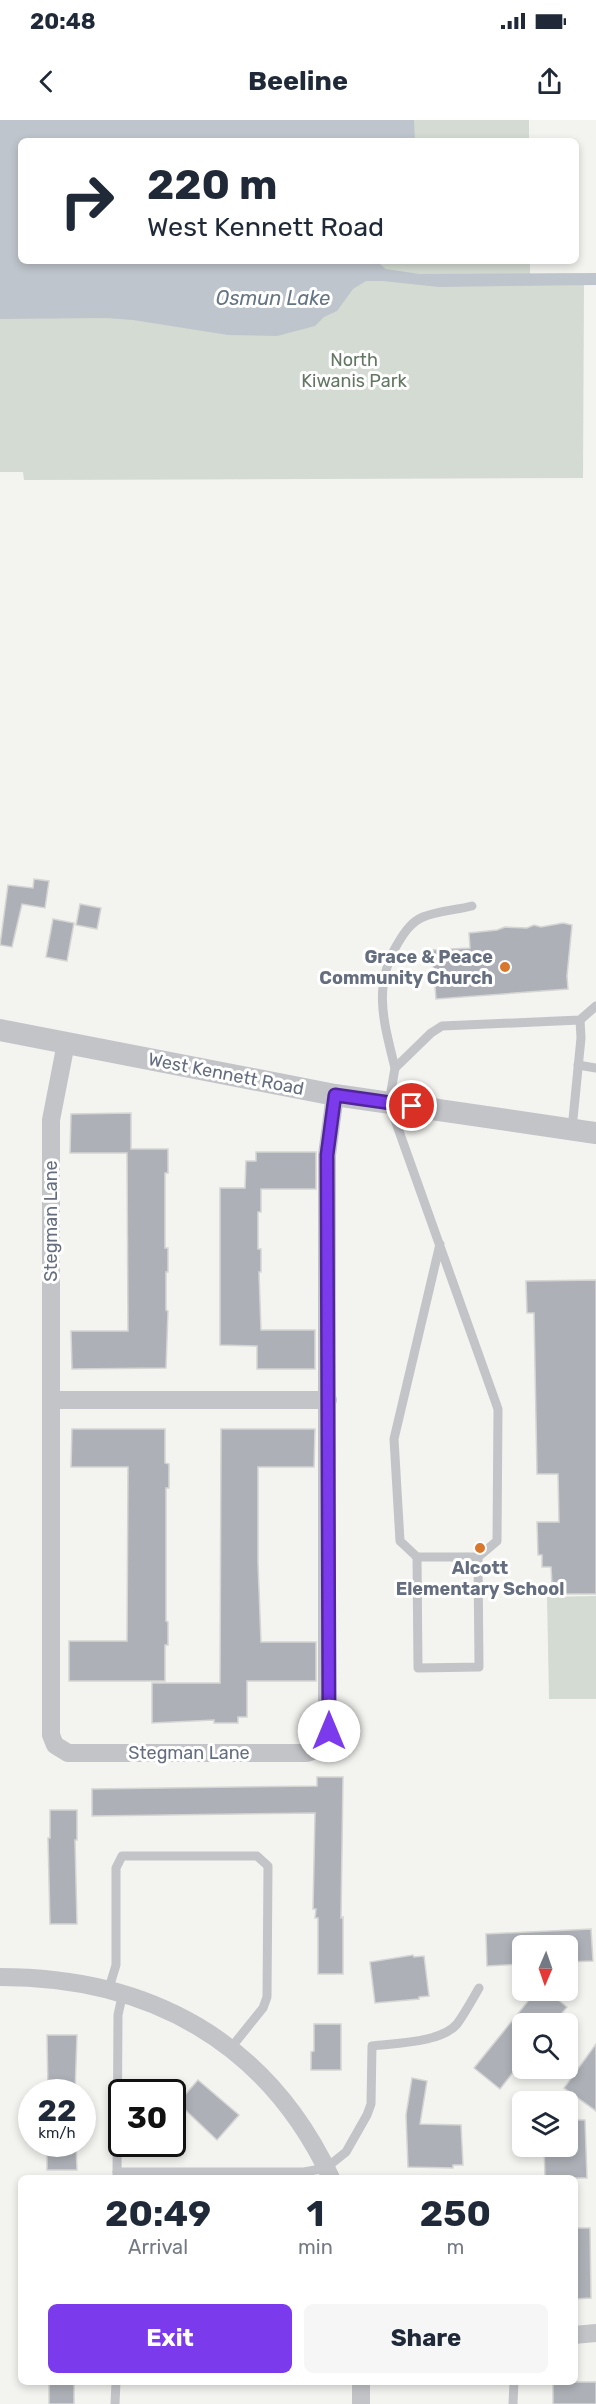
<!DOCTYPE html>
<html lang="en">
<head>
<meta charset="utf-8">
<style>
	:root { --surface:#fff; --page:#f6f6f7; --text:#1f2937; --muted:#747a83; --accent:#7c3aed }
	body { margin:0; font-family:Rubik,sans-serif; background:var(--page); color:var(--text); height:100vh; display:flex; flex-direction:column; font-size:22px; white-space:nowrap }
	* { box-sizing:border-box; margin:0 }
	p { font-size:20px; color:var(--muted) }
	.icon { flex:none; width:33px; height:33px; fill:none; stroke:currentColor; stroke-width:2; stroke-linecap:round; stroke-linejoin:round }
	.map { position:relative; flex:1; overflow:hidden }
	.sheet { position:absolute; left:18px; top:2055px; width:560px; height:210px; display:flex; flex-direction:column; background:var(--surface); border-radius:9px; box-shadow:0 3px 9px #0003 }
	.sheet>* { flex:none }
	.banner { position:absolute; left:18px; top:18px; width:561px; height:126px; border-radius:9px; box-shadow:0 3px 9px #0003; background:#fff; color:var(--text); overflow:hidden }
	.needle { width:39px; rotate:182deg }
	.tools { position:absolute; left:512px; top:1815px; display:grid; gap:12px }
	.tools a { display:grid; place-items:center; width:66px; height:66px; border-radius:9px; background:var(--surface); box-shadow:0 3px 9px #0003; font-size:30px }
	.speed { position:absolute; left:18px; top:1959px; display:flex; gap:12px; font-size:30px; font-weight:700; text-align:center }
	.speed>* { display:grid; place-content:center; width:78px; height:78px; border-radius:50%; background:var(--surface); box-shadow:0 3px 9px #0003; line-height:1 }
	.speed small { font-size:15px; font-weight:400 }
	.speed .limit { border:3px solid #111; border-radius:9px; background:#fff; color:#111 }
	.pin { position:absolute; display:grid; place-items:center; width:51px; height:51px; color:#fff; margin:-26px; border:3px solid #fff; border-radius:50%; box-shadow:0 2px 6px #0007 }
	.me { position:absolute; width:66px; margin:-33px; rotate:0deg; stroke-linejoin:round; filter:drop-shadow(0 0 4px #0008) }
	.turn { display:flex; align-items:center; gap:21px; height:126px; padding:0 30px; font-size:27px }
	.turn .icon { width:78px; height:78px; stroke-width:2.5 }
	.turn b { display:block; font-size:42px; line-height:51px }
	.eta { display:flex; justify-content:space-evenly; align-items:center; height:102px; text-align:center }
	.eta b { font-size:36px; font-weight:700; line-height:42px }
	.action { display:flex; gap:12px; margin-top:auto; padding:12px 30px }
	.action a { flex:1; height:69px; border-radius:9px; background:var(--accent); color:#fff; font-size:24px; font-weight:700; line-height:69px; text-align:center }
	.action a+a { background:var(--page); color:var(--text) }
	.status { display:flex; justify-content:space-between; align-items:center; height:42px; padding:0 30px; background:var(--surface); direction:ltr }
	.status svg { height:16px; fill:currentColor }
	header { display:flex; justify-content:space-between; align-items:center; height:78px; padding:0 30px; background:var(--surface); font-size:27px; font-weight:700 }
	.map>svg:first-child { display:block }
	.green { fill:#d3dbd2 }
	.water { fill:#bfc5cc }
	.building { fill:#adb1b7; stroke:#d5d5d3; stroke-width:1.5 }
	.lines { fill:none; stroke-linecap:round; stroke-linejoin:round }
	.service { stroke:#c2c4c8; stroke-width:9 }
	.minor { stroke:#c2c4c8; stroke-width:18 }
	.tertiary { stroke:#c2c4c8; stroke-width:22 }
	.route-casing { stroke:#51269a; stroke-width:15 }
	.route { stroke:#7c3aed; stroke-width:10 }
	.poi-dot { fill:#d7782d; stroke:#fff; stroke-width:2 }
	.labels { text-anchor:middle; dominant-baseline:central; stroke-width:6; stroke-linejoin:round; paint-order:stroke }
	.park-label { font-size:18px; fill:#637763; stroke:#fff }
	.poi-label { font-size:18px; font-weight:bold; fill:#656e7f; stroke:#fff; text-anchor:end }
	.street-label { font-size:18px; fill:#656e7f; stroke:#fff }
	.water-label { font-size:20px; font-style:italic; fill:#657584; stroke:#fff }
</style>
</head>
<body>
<div class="status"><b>20:48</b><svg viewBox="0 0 49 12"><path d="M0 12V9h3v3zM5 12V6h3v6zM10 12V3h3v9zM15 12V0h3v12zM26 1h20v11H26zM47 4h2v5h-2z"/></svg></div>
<header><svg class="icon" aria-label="back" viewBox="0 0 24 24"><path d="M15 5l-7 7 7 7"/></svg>Beeline<svg class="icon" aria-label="share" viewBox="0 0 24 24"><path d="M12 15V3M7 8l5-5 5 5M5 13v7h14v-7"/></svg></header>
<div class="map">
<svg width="596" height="2284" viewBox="0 0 596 2284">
	<rect width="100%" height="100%" fill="#f3f4f0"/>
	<!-- green -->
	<g class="green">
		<path d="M279,0h250v21h-255z"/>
		<path d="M243,141h287v20l54,-1 -1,198 -559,2 -1,-8h-23v-192z"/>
		<path d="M596,1476v103h-47l-2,-102z"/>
	</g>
	<!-- water -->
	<path class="water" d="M0,0h414l1,21h-394v120h355l10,8 33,5 177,-1v12l-157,2 -56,-6h-17l-13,8 -16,22 -13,6 -9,9 -38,10 -49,-1 -95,-15 -27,-2 -106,1z"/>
	<!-- building -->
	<g class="building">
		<path d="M34,759l15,2 -4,27 -23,-4 -10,43 -12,-2 8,-60 25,3z"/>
		<path d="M80,784l21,4 -4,21 -21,-4z"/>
		<path d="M53,799l21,4 -7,38 -21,-4z"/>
		<path d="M563,803l9,2 -5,51 1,13 -132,10 -4,-49 38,-2 -1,-15 28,-3 8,-3 22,1 7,-3 7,2z"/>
		<path d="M131,993v36h37v24h-3v75h3v24h-2v38l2,1 -2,57 -94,1 -1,-38h57l-1,-178h-57l1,-39z"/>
		<path d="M256,1032h60v37h-55v23h-3v37h3v23h-2l2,58h54v39h-58v-23l-37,-1v-157h25l1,-27h10z"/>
		<path d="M596,1160v314h-31v-11l-13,1 -1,-17h-9v-12h-4l-1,-33h22l-1,-48h-21l-3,-161h-7l-1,-32z"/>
		<path d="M72,1309h93v34l4,1v24h-3v133l2,1v23h-3v36h-96v-40h58l1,-174h-57z"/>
		<path d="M221,1309h94l-1,38h-56v96l3,79h55v39h-69v36h-9v6h-24v-3l-62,3v-40h68z"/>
		<path d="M317,1657h26l-2,141 2,-1v57h-25v-56h-3l1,-9h-3l2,-96 -223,3v-27l225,-3z"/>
		<path d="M50,1690h27v30h-2l2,84h-27l-2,-86h2z"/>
		<path d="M591,1809l2,32 -26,1v-16h-45v18l-35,2 -1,-32z"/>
		<path d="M413,1835l1,2 10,-1 5,40 -10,1v2l-44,4 -5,-41z"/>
		<path d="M537,1870h9l21,17 -14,17h-31v37l-22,28 -26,-21z"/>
		<path d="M314,1904h27v46h-30v-18l3,-1z"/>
		<path d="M47,1915h30l-2,57h-27z"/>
		<path d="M596,1924v67l-32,-23z"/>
		<path d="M412,1958l15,3 -7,43 41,1 2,40h-10v3l-45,-1 -2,-52z"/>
		<path d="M198,1960l41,35 -22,25 -39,-37z"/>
		<path d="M567,2000h18l2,58h-42l-1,-32h23z"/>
		<path d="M49,2024h27l1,26h-30v-19h2z"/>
		<path d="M574,2108h16l1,70 -17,1z"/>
		<rect x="49" y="2262" width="25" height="22"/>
		<rect x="553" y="2262" width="43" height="22"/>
	</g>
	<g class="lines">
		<!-- service -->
		<g class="service">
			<path d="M578,945l18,3"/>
			<path d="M395,948c-11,-45 -23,-82 3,-125 6,-10 13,-21 25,-26 15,-6 33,-7 49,-11"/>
			<path d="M572,1009l9,-91 -1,-18"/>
			<path d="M440,1124l-46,195 6,102 17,16h61l19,-16 1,-132 -109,-306 6,-35 36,-35 11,-7 138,-6 16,-14"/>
			<path d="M417,1437l1,111 61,-1 -1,-110"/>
			<path d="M109,1868l7,-23v-97l6,-12h135l11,10 -1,131 -4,11 -33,41"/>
			<path d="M117,2052h187l22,-4 20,-16 21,-37 4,-11 1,-58c23,-3 69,-3 85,-22 8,-11 15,-24 22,-36"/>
			<path d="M117,2055l1,-160 5,-23"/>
			<path d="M115,2284l1,-22"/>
			<path d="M513,2284l1,-22"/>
		</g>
		<!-- minor -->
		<g class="minor">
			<path d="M66,923l-15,77v615l4,10 13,8h239l12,-4 8,-11v-583l8,-60"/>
			<path d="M51,1280h277"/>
			<path d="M0,1857c149,0 267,64 331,201"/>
			<path d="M574,2215l22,-2"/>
			<path d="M361,2262v22"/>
		</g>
		<!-- tertiary -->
		<path class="tertiary" d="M0,910l335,65 261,38"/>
	</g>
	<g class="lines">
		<defs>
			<path id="route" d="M329,1611l-2,-576 8,-60 77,11"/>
		</defs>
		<!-- route casing -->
		<use href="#route" class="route-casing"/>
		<!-- route -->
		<use href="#route" class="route"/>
	</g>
	<!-- markers -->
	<g class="poi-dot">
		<circle cx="505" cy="847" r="6"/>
		<circle cx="480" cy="1428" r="6"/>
	</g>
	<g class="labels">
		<!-- park labels -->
		<g class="park-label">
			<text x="354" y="240">North<tspan x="354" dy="21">Kiwanis Park</tspan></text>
		</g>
		<!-- poi labels -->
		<g class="poi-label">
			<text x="493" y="837">Grace &amp; Peace<tspan x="493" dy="21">Community Church</tspan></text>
			<text x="480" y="1448" text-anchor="middle">Alcott<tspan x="480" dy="21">Elementary School</tspan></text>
		</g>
		<!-- street labels -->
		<g class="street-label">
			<text transform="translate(226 954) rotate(11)">West Kennett Road</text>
			<text transform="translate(51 1101) rotate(-90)">Stegman Lane</text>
			<text x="189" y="1633">Stegman Lane</text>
		</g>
		<!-- water labels -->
		<g class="water-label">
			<text x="273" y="178">Osmun Lake</text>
		</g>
	</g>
</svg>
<div class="tools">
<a><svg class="needle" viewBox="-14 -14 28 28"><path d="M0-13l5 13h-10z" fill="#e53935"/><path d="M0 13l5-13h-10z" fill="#747a83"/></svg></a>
<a><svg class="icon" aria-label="search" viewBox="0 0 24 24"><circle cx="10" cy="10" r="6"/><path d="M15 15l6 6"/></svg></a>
<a><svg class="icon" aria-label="layers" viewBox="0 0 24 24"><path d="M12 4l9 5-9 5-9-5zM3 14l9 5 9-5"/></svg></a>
</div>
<div class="speed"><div>22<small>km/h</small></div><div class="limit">30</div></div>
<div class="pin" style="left:412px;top:986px;background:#d93025"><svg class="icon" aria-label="arrive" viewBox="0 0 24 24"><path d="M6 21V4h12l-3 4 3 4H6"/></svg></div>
<svg class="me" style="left:329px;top:1611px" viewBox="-20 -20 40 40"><circle r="19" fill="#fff"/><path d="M0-13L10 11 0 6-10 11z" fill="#7c3aed"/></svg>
<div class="banner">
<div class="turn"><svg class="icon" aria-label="right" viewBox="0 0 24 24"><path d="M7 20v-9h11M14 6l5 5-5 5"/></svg><div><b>220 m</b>West Kennett Road</div></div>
</div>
<section class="sheet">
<div class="eta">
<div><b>20:49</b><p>Arrival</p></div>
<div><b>1</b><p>min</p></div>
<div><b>250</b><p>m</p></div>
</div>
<div class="action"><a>Exit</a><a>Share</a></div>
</section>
</div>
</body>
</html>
